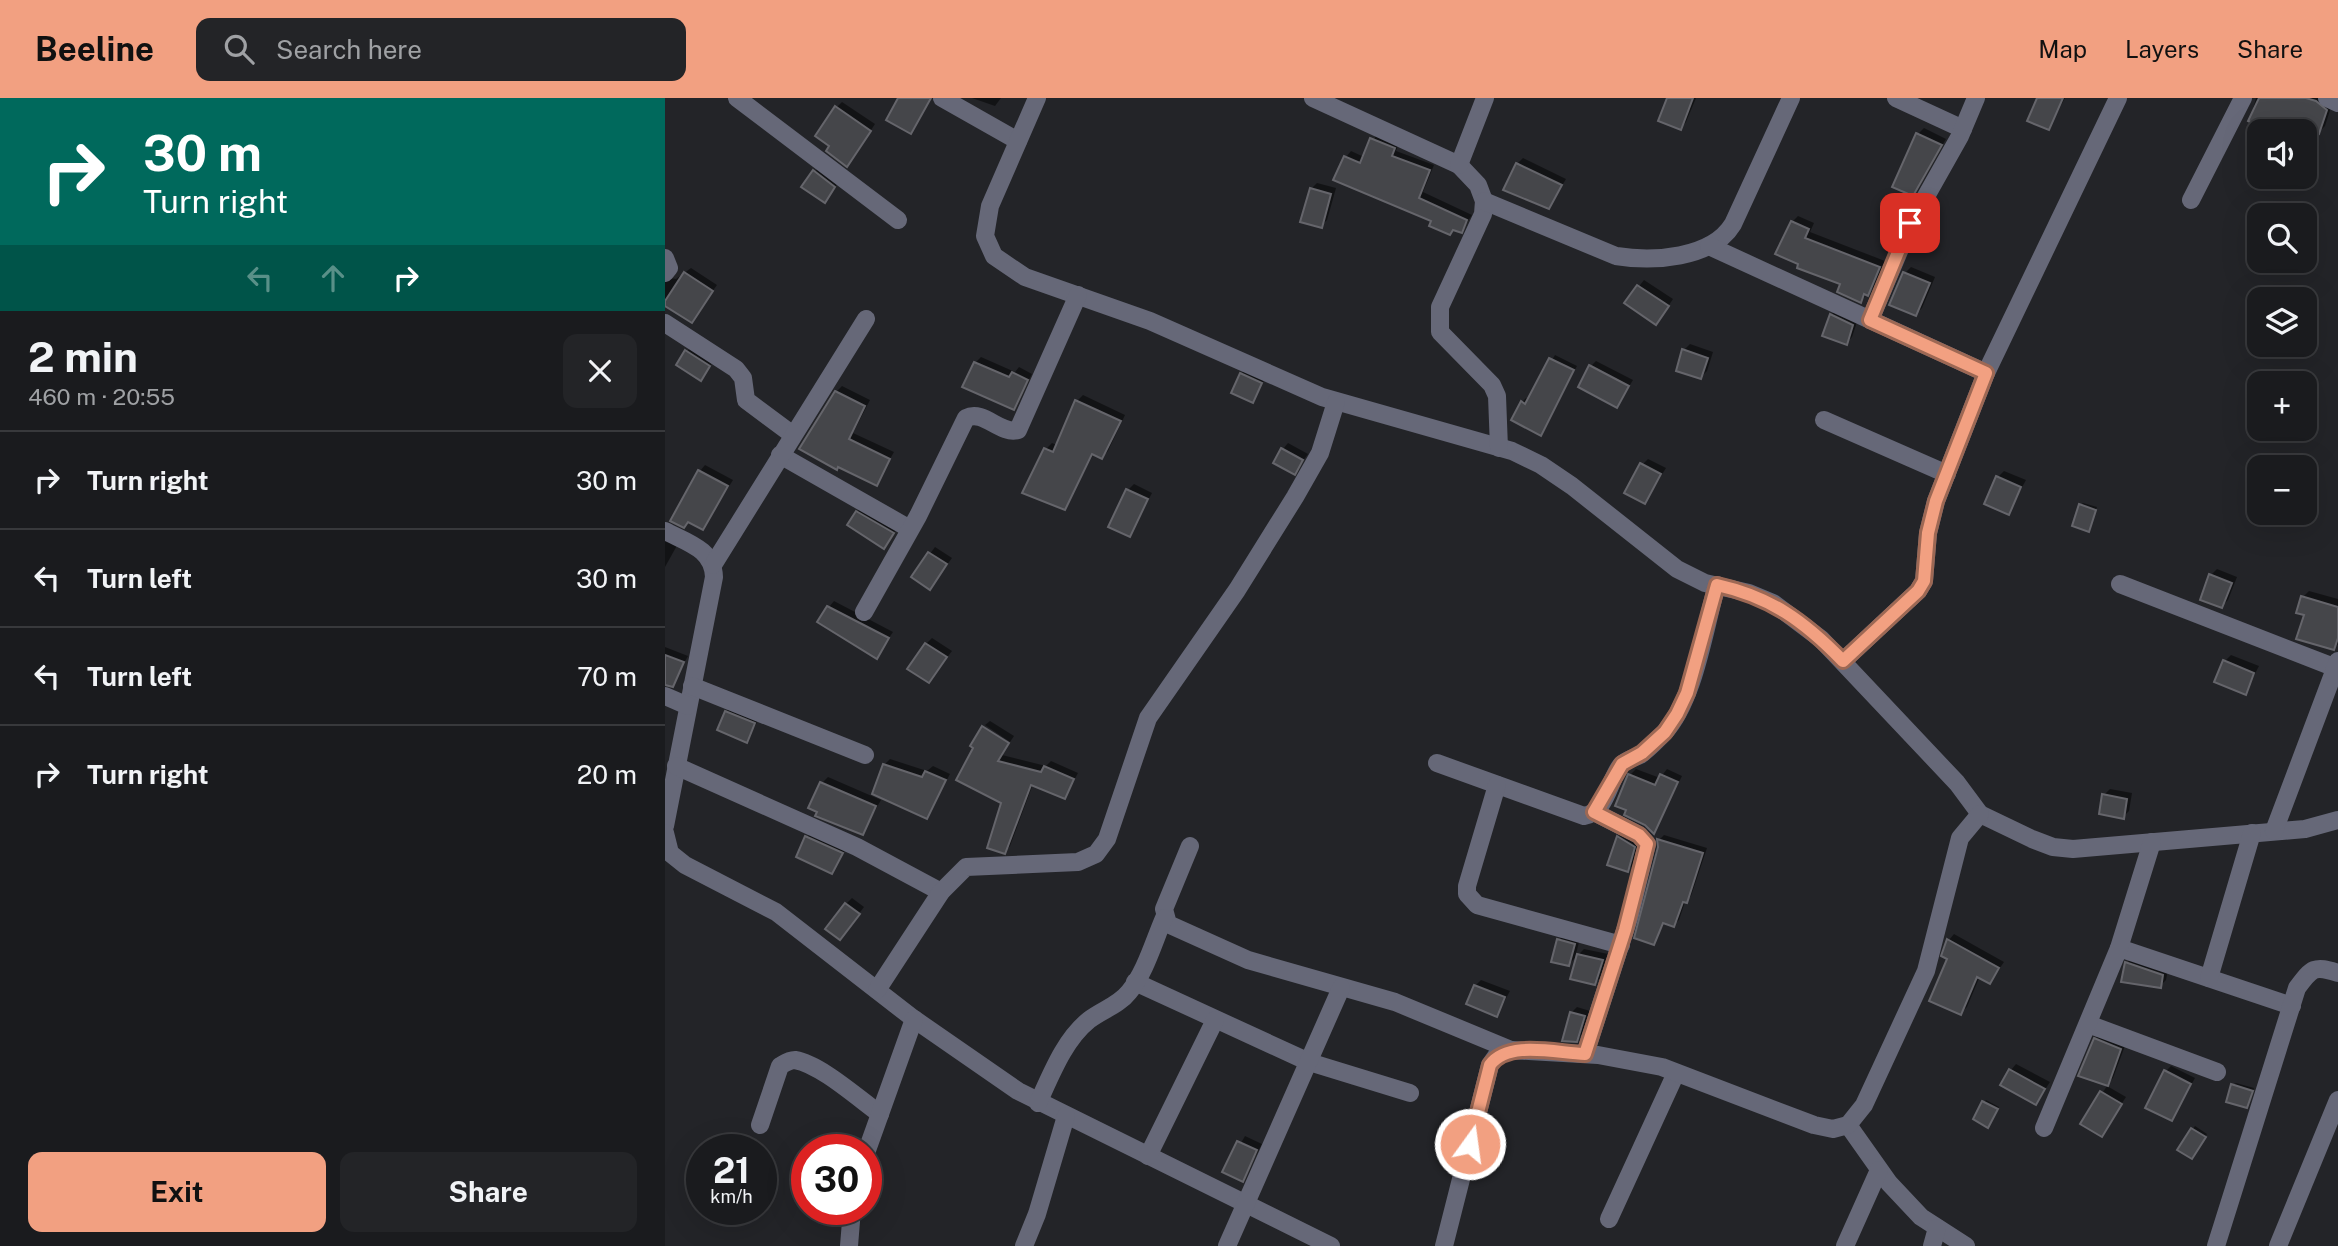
<!DOCTYPE html>
<html lang="en">
<head>
<meta charset="utf-8">
<style>
	:root { --surface:#1a1b1e; --page:#232427; --text:#f1f3f6; --muted:#9fa1a4; --line:#38393c; --accent:#f2a081 }
	body { margin:0; font-family:"Public Sans",sans-serif; background:var(--page); color:var(--text); height:100vh; display:flex; flex-direction:column; font-size:26px; white-space:nowrap }
	* { box-sizing:border-box; margin:0 }
	p { font-size:23px; color:var(--muted) }
	.icon { flex:none; width:38px; height:38px; fill:none; stroke:currentColor; stroke-width:2; stroke-linecap:round; stroke-linejoin:round }
	.map { position:relative; flex:1; overflow:hidden }
	.panel { display:flex; flex-direction:column; background:var(--surface); width:665px }
	.panel>* { flex:none }
	.guide { background:#00695c; color:#fff; overflow:hidden }
	.buttons { position:absolute; left:1582px; top:21px; display:grid; gap:14px }
	.buttons a { display:grid; place-items:center; width:70px; height:70px; border-radius:14px; background:var(--surface); box-shadow:0 7px 28px #0002,0 0 0 2px var(--line); font-size:35px }
	.speed { position:absolute; left:21px; top:1036px; display:flex; gap:14px; font-size:35px; font-weight:700; text-align:center }
	.speed>* { display:grid; place-content:center; width:91px; height:91px; border-radius:50%; background:var(--surface); box-shadow:0 7px 28px #0002,0 0 0 2px var(--line); line-height:1 }
	.speed small { font-size:18px; font-weight:400 }
	.speed .limit { border:10px solid #d22; background:#fff; color:#111 }
	.pin { position:absolute; display:grid; place-items:center; width:60px; height:60px; color:#fff; margin:-30px; border-radius:14px; box-shadow:0 4px 10px #0006 }
	.me { position:absolute; width:77px; margin:-38px; rotate:14deg; stroke-linejoin:round; filter:drop-shadow(0 0 5px #0008) }
	.turn { display:flex; align-items:center; gap:24px; height:147px; padding:0 28px; font-size:32px }
	.turn .icon { width:91px; height:91px; stroke-width:2.5 }
	.turn b { display:block; font-size:49px; line-height:60px }
	.lanes { display:flex; align-items:center; height:66px; padding:0 28px; background:#0003; justify-content:center; gap:35px; direction:ltr }
	.lanes .off { opacity:.35 }
	.round { display:grid; place-items:center; flex:none; width:74px; height:74px; border-radius:14px; background:var(--page) }
	.overview { display:flex; align-items:center; justify-content:space-between; height:119px; padding:0 28px }
	h1 { font-size:42px; font-weight:700; line-height:52px }
	.button { display:flex; gap:14px; margin-top:auto; padding:14px 28px }
	.button a { flex:1; height:80px; border-radius:14px; background:var(--accent); color:#111; font-size:28px; font-weight:700; line-height:80px; text-align:center }
	.button a+a { background:var(--page); color:var(--text) }
	ul { padding:0; list-style:none }
	li { display:flex; align-items:center; gap:21px; height:98px; padding:0 28px; border-top:2px solid var(--line) }
	li div { flex:1 }
	li b { display:block; font-size:26px }
	li em { font-style:normal }
	header { display:flex; align-items:center; gap:42px; box-sizing:border-box; height:98px; padding:0 35px; background:var(--accent); color:#111 }
	header strong { font-size:33px }
	nav { display:flex; gap:38px; margin-inline-start:auto; font-size:24px }
	.search { width:490px; height:63px; background:var(--page); display:flex; align-items:center; gap:18px; box-sizing:border-box; padding:0 24px; border-radius:14px; color:var(--muted); font-size:26px }
	main { display:flex; flex:1; min-height:0 }
	.map>svg:first-child { display:block }
	.shadow { fill:#0007 }
	.building { fill:#45464a; stroke:#65656b; stroke-width:2 }
	.lines { fill:none; stroke-linecap:round; stroke-linejoin:round }
	.minor { stroke:#666878; stroke-width:18 }
	.route-casing { stroke:#9d6854; stroke-width:18 }
	.route { stroke:#f2a081; stroke-width:12 }
</style>
</head>
<body>
<header>
<strong>Beeline</strong>
<div class="search"><svg class="icon" aria-label="search" viewBox="0 0 24 24"><circle cx="10" cy="10" r="6"/><path d="M15 15l6 6"/></svg>Search here</div>
<nav><a>Map</a><a>Layers</a><a>Share</a></nav>
</header>
<main>
<section class="panel">
<div class="guide">
<div class="turn"><svg class="icon" aria-label="right" viewBox="0 0 24 24"><path d="M7 20v-9h11M14 6l5 5-5 5"/></svg><div><b>30 m</b>Turn right</div></div>
<div class="lanes"><svg class="icon off" aria-label="left" viewBox="0 0 24 24"><path d="M17 20v-9H6M10 6l-5 5 5 5"/></svg><svg class="icon off" aria-label="ahead" viewBox="0 0 24 24"><path d="M12 20V5M6 11l6-6 6 6"/></svg><svg class="icon" aria-label="right" viewBox="0 0 24 24"><path d="M7 20v-9h11M14 6l5 5-5 5"/></svg></div>
</div>
<div class="overview"><div><h1>2 min</h1><p>460 m · 20:55</p></div><a class="round"><svg class="icon" aria-label="close" viewBox="0 0 24 24"><path d="M6 6l12 12M18 6L6 18"/></svg></a></div>
<ul>
<li><svg class="icon" aria-label="right" viewBox="0 0 24 24"><path d="M7 20v-9h11M14 6l5 5-5 5"/></svg><div><b>Turn right</b></div><em>30 m</em></li>
<li><svg class="icon" aria-label="left" viewBox="0 0 24 24"><path d="M17 20v-9H6M10 6l-5 5 5 5"/></svg><div><b>Turn left</b></div><em>30 m</em></li>
<li><svg class="icon" aria-label="left" viewBox="0 0 24 24"><path d="M17 20v-9H6M10 6l-5 5 5 5"/></svg><div><b>Turn left</b></div><em>70 m</em></li>
<li><svg class="icon" aria-label="right" viewBox="0 0 24 24"><path d="M7 20v-9h11M14 6l5 5-5 5"/></svg><div><b>Turn right</b></div><em>20 m</em></li>
</ul>
<div class="button"><a>Exit</a><a>Share</a></div>
</section>
<div class="map">
<svg width="1673" height="1148" viewBox="0 0 1673 1148">
	<rect width="100%" height="100%" fill="#232428"/>
	<!-- shadow -->
	<g class="shadow">
		<path d="M235,0h32l-21,34z"/>
		<path d="M307,0h29l-6,8z"/>
		<path d="M1004,0h27l-10,24 -5,6z"/>
		<path d="M1374,0h26l-16,30z"/>
		<path d="M1591,0h69l7,6 -7,22 -6,6 -35,-12 -8,11h-4l-22,-11z"/>
		<path d="M177,4l33,22 -23,35 -20,-14 4,-37z"/>
		<path d="M1259,30l22,11 -33,55 5,-60z"/>
		<path d="M712,36l22,9 -3,8 38,14 -11,27 49,23 -11,16 -27,-11 -88,-63 5,-6 13,6z"/>
		<path d="M858,60l43,21 -17,28 -32,-43z"/>
		<path d="M155,67l20,15 -10,14 -26,-8z"/>
		<path d="M652,85l19,5 -9,32 -6,6 -10,-37z"/>
		<path d="M1133,118l16,7 -4,9 75,29 -12,27 -12,13 -19,-18 -43,-16 -7,-45z"/>
		<path d="M1246,169l24,10 -13,31 -6,6 -25,-10 14,-31z"/>
		<path d="M26,170l26,17 -26,36 -26,-17v-27l11,2z"/>
		<path d="M979,182l29,19 -12,18 -35,-14z"/>
		<path d="M1172,211l21,10 -6,18 -6,6 -15,-28z"/>
		<path d="M1025,246l23,8 -6,19 -6,6 -17,-27z"/>
		<path d="M27,247l23,14 -14,19 -23,-13z"/>
		<path d="M890,257l22,11 -37,68 -18,-32 4,-4 3,2z"/>
		<path d="M316,259l34,15 4,-5 13,7 -18,34 -39,-45z"/>
		<path d="M931,263l37,19 -16,26 -26,-40z"/>
		<path d="M582,270l19,9 -14,24 -11,-27z"/>
		<path d="M177,288l28,14 -17,33 41,19 -18,31 -38,-18 -2,-73z"/>
		<path d="M418,297l42,20 -17,36 -6,6 -8,-4 -29,54 -40,-15 21,-43 6,-6 5,2 20,-44z"/>
		<path d="M623,345l20,11 -14,19 -11,-24z"/>
		<path d="M983,361l18,9 -21,34 -3,-37z"/>
		<path d="M40,367l28,15 -30,48 -3,-57z"/>
		<path d="M1339,373l22,9 -18,33 -10,-36z"/>
		<path d="M469,386l18,9 -22,42 -2,-45z"/>
		<path d="M1418,405l14,4 -9,23 -7,-25z"/>
		<path d="M198,408l35,20 -9,15 -32,-29z"/>
		<path d="M0,435l14,9 -14,25z"/>
		<path d="M270,449l17,11 -22,30 -17,-11z"/>
		<path d="M1552,471l20,8 -9,23 -6,6 -11,-31z"/>
		<path d="M1644,493l29,8v45l-4,4 -28,-34 -3,-17z"/>
		<path d="M169,503l59,31 -17,25 -47,-50z"/>
		<path d="M267,540l20,13 -23,30 -3,-37z"/>
		<path d="M0,549l23,9 -13,23 -10,-4z"/>
		<path d="M1566,557l28,11 -14,27 -20,-32z"/>
		<path d="M67,608l28,11 -13,23 -21,-28z"/>
		<path d="M325,623l24,15 -4,6 -25,-17z"/>
		<path d="M318,630l25,17 -6,10 44,11 5,-5 27,12 -13,24 -32,-13 -23,62 -6,6 -1,-50z"/>
		<path d="M225,661l37,12 6,-5 17,8 -23,43 -43,-52z"/>
		<path d="M971,671l24,9 7,-9 15,7 -28,56 -24,-57z"/>
		<path d="M163,679l53,23 -19,33 -40,-50z"/>
		<path d="M1445,691l22,4 -3,18 -6,6 -19,-22z"/>
		<path d="M148,733l34,16 -15,25 -25,-35z"/>
		<path d="M959,733l16,10 -6,23 -6,6 -10,-33z"/>
		<path d="M999,737l43,13 -16,48 -6,6 -6,18 -6,5 -8,-3 -11,21 5,-103z"/>
		<path d="M187,800l12,9 -19,25 1,-28z"/>
		<path d="M900,836l15,4 -5,20 9,-9 24,5 -7,23 -6,6 -17,-28 -9,9 -10,-24z"/>
		<path d="M1289,836l50,28 -14,20 -10,-6 -13,31 -6,6 -12,-54 -5,-3 5,-16z"/>
		<path d="M1468,859l35,12 -2,11 -6,6 -33,-23z"/>
		<path d="M816,882l29,11 -13,24 -22,-29z"/>
		<path d="M912,909l13,4 -8,23 -6,7 -5,-28z"/>
		<path d="M1436,935l25,10 -13,35 -5,6 -13,-45z"/>
		<path d="M1351,966l34,18 -14,21 -25,-33z"/>
		<path d="M1506,968l24,12 -23,41 -7,-47z"/>
		<path d="M1571,985l18,5 -7,18 -14,-21z"/>
		<path d="M1442,988l19,11 -25,38 -19,-11z"/>
		<path d="M1321,1002l13,7 -9,16 -6,-21z"/>
		<path d="M1530,1028l12,8 -13,20 -15,-5z"/>
		<path d="M580,1038l17,8 -19,35 -18,-8z"/>
	</g>
	<!-- building -->
	<g class="building">
		<path d="M233,0h33l-20,36 -25,-14z"/>
		<path d="M1002,0h26l-12,32 -23,-9z"/>
		<path d="M1372,0h26l-14,32 -22,-9z"/>
		<path d="M1594,0h47l10,3 11,9 -8,24 -37,-13 -5,10h-9l-20,-10z"/>
		<path d="M170,8l36,25 -24,36 -21,-16 3,-5 -14,-10z"/>
		<path d="M1251,35l26,12 -29,51 -21,-9z"/>
		<path d="M705,40l25,10 -3,8 38,14 -11,28 48,22 -5,13 -9,-3 -3,5 -21,-9 2,-5 -98,-41 11,-24 16,7z"/>
		<path d="M851,65l46,22 -13,24 -46,-19z"/>
		<path d="M148,72l22,17 -10,16 -24,-16z"/>
		<path d="M645,90l21,6 -9,34 -22,-6z"/>
		<path d="M1126,123l18,8 -4,9 75,29 -12,29 -4,-2 -3,9 -24,-11 3,-8 -43,-16 1,-4 -23,-10z"/>
		<path d="M19,174l29,19 -21,32 -27,-17v-5z"/>
		<path d="M1238,174l27,11 -14,33 -27,-11z"/>
		<path d="M972,187l32,21 -13,19 -32,-22z"/>
		<path d="M1165,216l23,11 -6,20 -25,-9z"/>
		<path d="M1017,251l26,9 -7,21 -25,-8z"/>
		<path d="M20,252l25,16 -9,15 -25,-16z"/>
		<path d="M884,260l25,12 -33,66 -30,-16 10,-19 4,3z"/>
		<path d="M309,264l35,15 3,-5 16,8 -14,30 -52,-23z"/>
		<path d="M924,267l40,21 -12,22 -39,-21z"/>
		<path d="M575,275l22,10 -9,20 -22,-10z"/>
		<path d="M170,293l30,15 -16,33 41,20 -13,27 -39,-19 -1,3 -38,-21z"/>
		<path d="M410,302l46,21 -19,38 -10,-5 -27,56 -43,-17 22,-45 9,4z"/>
		<path d="M616,350l22,12 -8,15 -22,-12z"/>
		<path d="M975,365l21,11 -16,30 -21,-11z"/>
		<path d="M33,372l30,16 -25,44 -15,-8 -4,6 -14,-7z"/>
		<path d="M1331,378l25,11 -12,28 -25,-11z"/>
		<path d="M461,391l22,10 -18,38 -22,-10z"/>
		<path d="M1414,406l17,6 -7,22 -17,-6z"/>
		<path d="M191,413l38,22 -10,16 -37,-24z"/>
		<path d="M263,454l19,12 -17,26 -19,-13z"/>
		<path d="M1544,476l23,9 -10,25 -22,-8z"/>
		<path d="M1636,498l37,11v31l-4,12 -38,-11 8,-24 -8,-2z"/>
		<path d="M162,508l62,32 -12,21 -60,-37z"/>
		<path d="M260,545l22,14 -18,26 -22,-14z"/>
		<path d="M0,557l19,7 -11,25 -8,-2z"/>
		<path d="M1558,562l31,13 -8,22 -32,-13z"/>
		<path d="M60,613l30,12 -8,20 -30,-13z"/>
		<path d="M317,628l27,17 -11,18 43,11 3,-6 30,13 -9,20 -34,-14 -26,69 -18,-6 14,-45 -45,-23 17,-32 -3,-2z"/>
		<path d="M218,666l39,13 3,-6 21,9 -19,39 -55,-25z"/>
		<path d="M963,676l27,11 5,-11 18,8 -24,52 -9,-9 -21,-10 2,-5 -11,-4z"/>
		<path d="M155,684l56,24 -13,29 -48,-19 2,-4 -9,-4z"/>
		<path d="M1437,696l25,5 -3,20 -25,-5z"/>
		<path d="M140,738l38,17 -11,21 -36,-17z"/>
		<path d="M952,738l18,11 -7,25 -21,-7z"/>
		<path d="M992,741l46,14 -16,50 -4,-1 -9,25 -11,-4 -9,22 -20,-7 24,-91z"/>
		<path d="M180,805l15,11 -20,26 -15,-11z"/>
		<path d="M892,841l18,5 -6,22 -18,-4z"/>
		<path d="M1282,841l52,29 -9,16 -13,-7 -16,38 -32,-14 18,-42 -6,-3z"/>
		<path d="M912,856l26,6 -8,25 -25,-6z"/>
		<path d="M1460,864l38,13 -2,13 -40,-6z"/>
		<path d="M809,887l31,12 -8,20 -31,-13z"/>
		<path d="M905,914l15,4 -8,26 -15,-1z"/>
		<path d="M1429,940l27,11 -13,37 -30,-10z"/>
		<path d="M1344,971l36,20 -9,16 -36,-20z"/>
		<path d="M1499,972l27,14 -19,37 -27,-13z"/>
		<path d="M1566,986l22,7 -6,17 -21,-6z"/>
		<path d="M1435,993l22,13 -20,33 -22,-13z"/>
		<path d="M1317,1003l16,8 -10,19 -15,-9z"/>
		<path d="M1526,1030l15,9 -14,22 -15,-9z"/>
		<path d="M572,1043l20,9 -14,32 -21,-10z"/>
	</g>
	<g class="lines">
		<!-- minor -->
		<g class="minor">
			<path d="M72,0l161,122"/>
			<path d="M277,0l76,43"/>
			<path d="M372,0l-47,108 -5,30 9,20 31,21 125,44 172,76 190,54 29,14 31,21 105,83 28,14 44,10 24,10 48,36 136,144 23,31 52,25 21,8 20,2 232,-20 33,-9"/>
			<path d="M648,0l146,67 19,20 6,16 -1,13 -43,93v25l52,53 5,11 2,52"/>
			<path d="M1231,0l67,31"/>
			<path d="M1662,0l11,5"/>
			<path d="M794,67l26,-67"/>
			<path d="M1526,102l52,-102"/>
			<path d="M819,103l132,55c36,6 96,3 117,-32l58,-126"/>
			<path d="M1044,148l277,127"/>
			<path d="M0,160l4,10 -4,5"/>
			<path d="M1205,222l41,-97 49,-87 16,-38"/>
			<path d="M0,225l71,46 7,9 3,22 47,35"/>
			<path d="M1159,322l123,54"/>
			<path d="M115,357l130,74"/>
			<path d="M0,433c23,12 48,18 49,46l-49,249"/>
			<path d="M48,467l153,-246"/>
			<path d="M1455,486l216,84"/>
			<path d="M199,514l54,-96 48,-98c18,-9 34,17 52,12l60,-135"/>
			<path d="M1178,563l75,-70 6,-10 4,-48 8,-32 50,-128 132,-275"/>
			<path d="M27,588l173,69"/>
			<path d="M0,598l23,10"/>
			<path d="M772,665l147,53c22,-3 25,-36 37,-51 5,-5 13,-7 19,-10 8,-5 17,-15 24,-22 31,-34 40,-104 53,-148"/>
			<path d="M11,668l181,81 84,45"/>
			<path d="M832,687l-30,101v8l10,11 144,40"/>
			<path d="M1609,733l64,-170"/>
			<path d="M0,735l5,20 15,12 91,47 138,107 104,72 313,155"/>
			<path d="M525,748l-26,63 4,15 80,36 147,42 116,48"/>
			<path d="M1454,850l173,58"/>
			<path d="M1544,880l43,-145"/>
			<path d="M470,884l174,80 101,31"/>
			<path d="M212,892l64,-98 25,-25 112,-5 18,-8 11,-15 41,-121 89,-128 58,-93 25,-44 16,-51"/>
			<path d="M1423,926l129,48"/>
			<path d="M920,956l45,-139 17,-71 -8,-9 -45,-23"/>
			<path d="M373,1005c13,-28 26,-63 51,-83 13,-10 30,-15 40,-28 16,-19 25,-51 35,-74"/>
			<path d="M95,1027l20,-59c5,-3 9,-6 15,-6 25,4 64,39 85,54"/>
			<path d="M1183,1027l41,58 32,34 45,29"/>
			<path d="M1379,1030l75,-180 33,-106"/>
			<path d="M201,1055l48,-134"/>
			<path d="M483,1058l67,-136"/>
			<path d="M944,1121l67,-146"/>
			<path d="M184,1148l3,-37"/>
			<path d="M359,1148l13,-32 29,-98"/>
			<path d="M562,1148l114,-258"/>
			<path d="M779,1148l46,-181 7,-10 14,-5 87,5 64,12 152,58 19,4 15,-4 16,-20 62,-134 34,-133 20,-24"/>
			<path d="M1180,1148l34,-76"/>
			<path d="M1267,1148l5,-18"/>
			<path d="M1551,1148l81,-258c15,-20 17,-23 41,-15"/>
			<path d="M1613,1148l60,-146"/>
		</g>
	</g>
	<g class="lines">
		<defs>
			<path id="route" d="M805,1046l20,-79c18,-25 66,-12 95,-11l40,-124 22,-86 -8,-9 -45,-23 28,-48 20,-11 23,-21 12,-18 10,-21 30,-108c54,12 87,36 126,76l75,-70 6,-10 4,-48 8,-32 50,-128 -116,-53 40,-97"/>
		</defs>
		<!-- route casing -->
		<use href="#route" class="route-casing"/>
		<!-- route -->
		<use href="#route" class="route"/>
	</g>
</svg>
<div class="buttons">
<a><svg class="icon" aria-label="sound" viewBox="0 0 24 24"><path d="M4 9h4l5-4v14l-5-4H4zM17 9q2 3 0 6"/></svg></a>
<a><svg class="icon" aria-label="search" viewBox="0 0 24 24"><circle cx="10" cy="10" r="6"/><path d="M15 15l6 6"/></svg></a>
<a><svg class="icon" aria-label="layers" viewBox="0 0 24 24"><path d="M12 4l9 5-9 5-9-5zM3 14l9 5 9-5"/></svg></a>
<a>+</a>
<a>−</a>
</div>
<div class="speed"><div>21<small>km/h</small></div><div class="limit">30</div></div>
<div class="pin" style="left:1245px;top:125px;background:#d93025"><svg class="icon" aria-label="arrive" viewBox="0 0 24 24"><path d="M6 21V4h12l-3 4 3 4H6"/></svg></div>
<svg class="me" style="left:805px;top:1046px" viewBox="-20 -20 40 40"><circle r="17" fill="#f2a081" stroke="#fff" stroke-width="3"/><path d="M0-11L8 9 0 5-8 9z" fill="#fff"/></svg>
</div>
</main>
</body>
</html>
